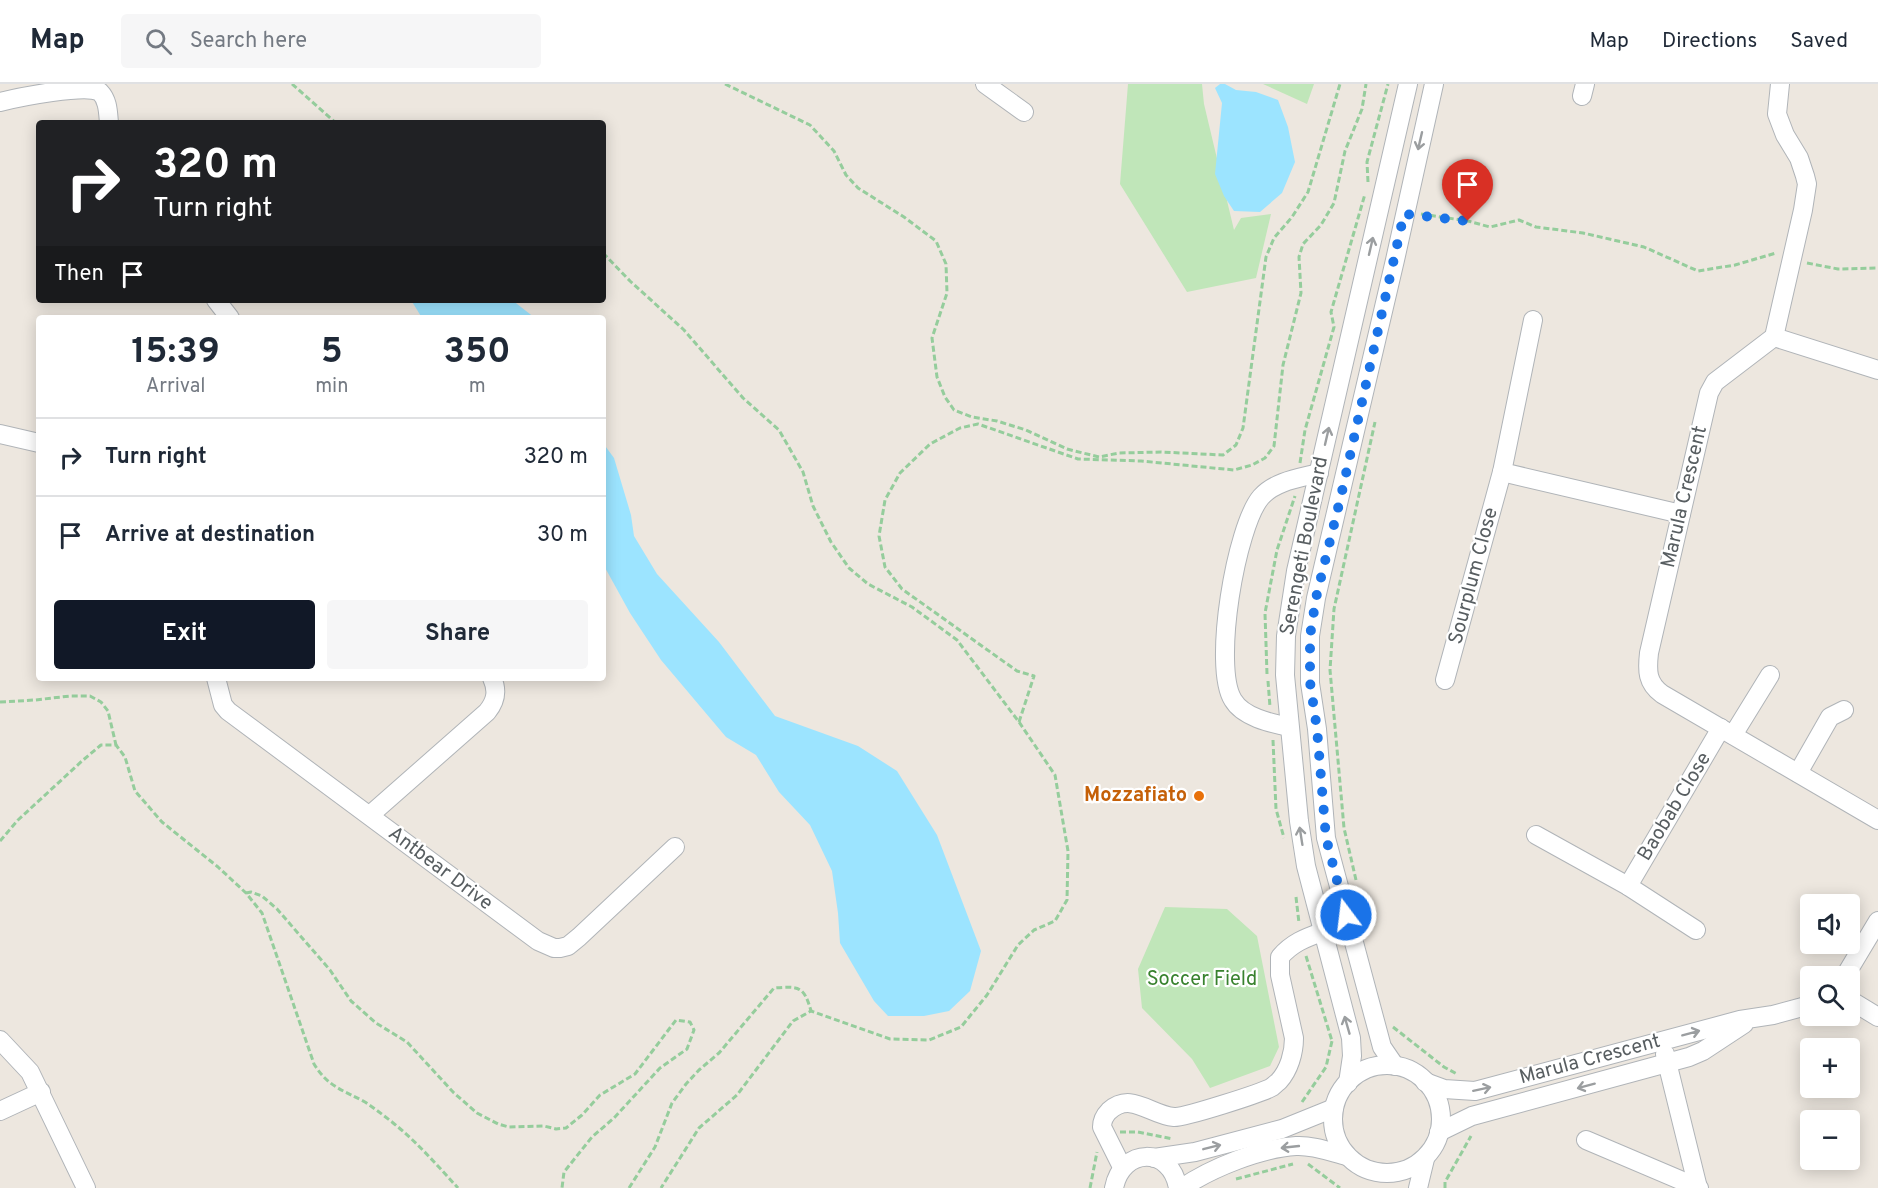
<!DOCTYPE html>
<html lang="en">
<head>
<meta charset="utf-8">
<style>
	:root { --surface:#fff; --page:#f6f6f7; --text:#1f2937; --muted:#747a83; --line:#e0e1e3; --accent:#111827 }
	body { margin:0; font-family:Overpass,sans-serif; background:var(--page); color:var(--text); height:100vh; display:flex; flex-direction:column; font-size:22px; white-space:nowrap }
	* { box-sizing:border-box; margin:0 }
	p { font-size:20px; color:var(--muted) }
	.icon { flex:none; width:33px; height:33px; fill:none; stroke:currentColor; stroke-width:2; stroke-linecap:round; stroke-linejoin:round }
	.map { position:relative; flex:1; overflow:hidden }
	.details { position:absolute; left:36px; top:231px; width:570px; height:366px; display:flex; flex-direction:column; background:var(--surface); border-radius:6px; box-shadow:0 3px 15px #0003 }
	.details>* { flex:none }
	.guide { position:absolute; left:36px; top:36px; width:570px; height:183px; border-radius:6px; box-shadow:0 3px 15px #0003; background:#202124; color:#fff; overflow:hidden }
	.buttons { position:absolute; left:1800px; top:810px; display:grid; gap:12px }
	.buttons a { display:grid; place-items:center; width:60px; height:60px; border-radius:6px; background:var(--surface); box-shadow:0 3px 15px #0003; font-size:30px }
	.pin { position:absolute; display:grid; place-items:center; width:51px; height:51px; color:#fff; margin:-62px -26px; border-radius:50% 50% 50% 0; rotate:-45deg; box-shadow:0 0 6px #0007 }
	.pin .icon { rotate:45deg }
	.me { position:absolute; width:66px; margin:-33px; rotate:345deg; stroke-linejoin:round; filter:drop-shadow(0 0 4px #0008) }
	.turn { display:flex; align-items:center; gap:21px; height:126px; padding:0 18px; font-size:27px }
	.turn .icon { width:78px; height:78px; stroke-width:2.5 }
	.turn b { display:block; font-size:42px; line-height:51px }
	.then { display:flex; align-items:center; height:57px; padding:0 18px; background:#0003; gap:12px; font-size:22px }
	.eta { display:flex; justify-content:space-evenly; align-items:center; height:102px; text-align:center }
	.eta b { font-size:36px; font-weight:700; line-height:42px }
	.cta { display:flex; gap:12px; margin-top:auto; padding:12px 18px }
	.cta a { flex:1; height:69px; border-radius:6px; background:var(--accent); color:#fff; font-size:24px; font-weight:700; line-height:69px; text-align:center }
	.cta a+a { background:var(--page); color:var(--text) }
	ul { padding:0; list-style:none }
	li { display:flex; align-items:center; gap:18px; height:78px; padding:0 18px; border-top:2px solid var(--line) }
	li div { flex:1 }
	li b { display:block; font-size:22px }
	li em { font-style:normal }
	header { display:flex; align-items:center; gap:36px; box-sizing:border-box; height:84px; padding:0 30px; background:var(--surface); border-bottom:2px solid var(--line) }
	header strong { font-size:28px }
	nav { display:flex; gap:33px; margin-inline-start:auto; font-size:21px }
	.search { width:420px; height:54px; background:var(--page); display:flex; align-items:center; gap:15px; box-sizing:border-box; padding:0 21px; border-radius:6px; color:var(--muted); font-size:22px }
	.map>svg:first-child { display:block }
	.green { fill:#c0e6b9 }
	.water { fill:#9ce4ff }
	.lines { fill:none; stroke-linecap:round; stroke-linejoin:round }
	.minor-casing { stroke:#b0b4b8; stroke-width:20 }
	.path { stroke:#95cd9c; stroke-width:3; stroke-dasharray:6 3; stroke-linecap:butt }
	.minor { stroke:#fff; stroke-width:18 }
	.oneway { stroke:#9b9ea0 }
	.route { stroke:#1a73e8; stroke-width:10; stroke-dasharray:0 18 }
	.food-dot { fill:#e8710a; stroke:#fff; stroke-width:2 }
	.labels { text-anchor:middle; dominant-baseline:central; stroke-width:4.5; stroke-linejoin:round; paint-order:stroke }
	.street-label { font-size:20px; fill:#585e61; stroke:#fff }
	.food-label { font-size:20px; font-weight:bold; fill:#c56008; stroke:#fff; text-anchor:end }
	.park-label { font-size:20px; fill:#38822e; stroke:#fff }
</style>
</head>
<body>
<header>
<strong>Map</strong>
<div class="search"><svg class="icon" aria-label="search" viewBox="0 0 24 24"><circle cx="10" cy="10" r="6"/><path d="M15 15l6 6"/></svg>Search here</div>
<nav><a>Map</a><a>Directions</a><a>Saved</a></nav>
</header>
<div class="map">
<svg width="1878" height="1104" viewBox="0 0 1878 1104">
	<rect width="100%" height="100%" fill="#ede7df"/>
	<!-- green -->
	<g class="green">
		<path d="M1128,0h74l2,20 30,126 7,-12 30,-4 -15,64 -69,14 -67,-108z"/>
		<path d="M1263,0h51l-7,20z"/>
		<path d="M1165,823l62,2 30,27 22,111 -9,19 -60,22 -18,-29 -50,-51 -4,-39z"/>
	</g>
	<!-- water -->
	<g class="water">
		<path d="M1220,0h5l11,6 20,2 22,8 10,27 7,35 -13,31 -22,19 -26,-1 -10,-15 -9,-22 7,-71 -7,-15z"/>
		<path d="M411,216h101l23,18h-113z"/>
		<path d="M603,359l11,15 17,57 3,21 23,38 62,68 56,74 83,30 39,25 40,64 44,116 -11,40 -21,20 -25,5h-36l-14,-15 -34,-58 -2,-30 -6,-42 -22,-46 -31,-33 -23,-37 -30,-18 -65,-77 -31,-47 -27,-49z"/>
	</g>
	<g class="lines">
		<defs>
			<g id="minor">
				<path d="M985,0l39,28"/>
				<path d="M1780,0l-3,30 8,21 14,23 6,18 2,8 -4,26 -29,127 -59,45 -6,11 -60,260c-2,18 -2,30 13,41l216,126"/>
				<path d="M1582,12l3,-12"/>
				<path d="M0,18c20,-5 85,-18 100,-10 8,8 8,20 9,31"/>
				<path d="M216,216l14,18"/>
				<path d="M1774,253l104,33"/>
				<path d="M0,350l39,9"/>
				<path d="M1502,388l179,42"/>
				<path d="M216,594l7,27 5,6 310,230 16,7h6l8,-2 11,-9 96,-90"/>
				<path d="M1445,596l57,-208 31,-152"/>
				<path d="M1289,643c-19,-4 -46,-10 -56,-27 -21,-33 3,-174 28,-203 14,-16 39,-19 58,-24"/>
				<path d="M1733,651l37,-60"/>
				<path d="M1798,689l32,-56 14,-7"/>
				<path d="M370,731l117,-103c9,-11 11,-21 5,-34"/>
				<path d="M1536,751l92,51 68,44"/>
				<path d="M1628,802l93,-158"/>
				<path d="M1845,892l33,-55"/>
				<path d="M1850,916l28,17"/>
				<path d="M0,956l30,32 56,116"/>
				<path d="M1665,970l33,134"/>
				<circle cx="1387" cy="1035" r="54"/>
				<path d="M1395,982l-13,-19 -56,-209 -9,-109 -7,-46v-47l6,-38 79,-338 39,-176"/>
				<path d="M1425,998l19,7 31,2 265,-71 33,-5 37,-10"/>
				<path d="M1348,999l4,-27 -1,-18 -45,-172 -7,-45 -14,-146 1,-39 10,-65 112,-487"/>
				<path d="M0,1027l41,-19"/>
				<path d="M1439,1048l33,-16 217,-59 14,-6 41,-27"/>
				<path d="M1586,1056l113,48"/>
				<path d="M1154,1074l41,-6 87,-23 52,-21"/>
				<path d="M1122,1083l-20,-40c0,-7 2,-11 7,-16 22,-20 41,4 65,6 9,1 88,-24 98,-30 0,0 6,-5 7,-6 10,-11 15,-28 15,-43l-14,-63v-18c12,-14 25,-19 42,-25"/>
				<path d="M1114,1104c8,-41 57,-42 64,0"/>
				<path d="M1182,1104c29,-20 79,-40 114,-42 17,-1 35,6 51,10"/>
				<path d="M1418,1104l7,-29"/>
			</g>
		</defs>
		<!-- minor casing -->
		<use href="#minor" class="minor-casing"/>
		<!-- path -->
		<g class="path">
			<path d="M292,0l44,39"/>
			<path d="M725,0l85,41 24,26 12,24 12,13 46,29 32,24 10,23 1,29 -15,45 5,39 8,20 9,13 18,7 25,4 29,9 41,19 32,8 20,-4 42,-1 62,3 13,-10 7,-17 23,-171 8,-19 18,-21 16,-25 32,-108"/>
			<path d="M1368,98l-1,-20 21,-78"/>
			<path d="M1421,130l47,7 22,6 29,-7 17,7 47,6 61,14 54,24 37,-6 41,-12"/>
			<path d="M603,169l27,28 54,49 59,68 36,32 24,42 10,34 18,36 18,26 19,16 44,23 45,33 62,82 36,53 13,76 -1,49 -12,21 -21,9 -16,15 -31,50 -26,32 -32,13 -39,-1 -79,-28 -18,10 -56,74 -38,33 -38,60"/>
			<path d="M1807,179l31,6 40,-1"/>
			<path d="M1300,379l5,-33 29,-103 -3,-15 34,-118"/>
			<path d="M1267,590l-2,-61 12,-63 18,-54"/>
			<path d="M1268,597l2,26"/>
			<path d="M0,618l35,-2 35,-4h20l11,6 7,9 8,34"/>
			<path d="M1019,638l15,-46 -17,-5 -115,-82 -17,-22 -6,-31 6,-36 15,-27 30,-29 30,-16 18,-4 100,35 63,2 93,9 18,-5 13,-7 9,-12 9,-81 18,-72 -2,-36 4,-13 18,-19 13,-22 11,-52 17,-42 4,-25"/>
			<path d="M1273,656l3,69 8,29"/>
			<path d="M0,757l18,-21 64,-59 19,-16h15l9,12 10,34 27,31 56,45 28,26 16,20 52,151c14,23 29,26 51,38 9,6 18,13 27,20 25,20 45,43 66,66"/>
			<path d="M1356,796l-12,-52 -14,-158 4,-61 41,-187"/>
			<path d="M246,809l5,-1 11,4 15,13 53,61 21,31 25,22 31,19 47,51 23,20 21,11 11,3 35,-1 12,3 10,-1 16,-13 18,-20 35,-21 41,-54 14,2 4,8 -7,19 -27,19 -46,50 -22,19 -28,35 -2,16"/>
			<path d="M1296,813l3,26"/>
			<path d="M1306,872l26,85"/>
			<path d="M1393,943l51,40 13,7"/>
			<path d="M1302,1018l24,-35 6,-26 2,-1"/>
			<path d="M1120,1048h18l35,7"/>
			<path d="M1308,1080l32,24"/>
			<path d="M1236,1095l57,-15"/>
			<path d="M629,1104l26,-41 17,-44 14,-19 13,-14 20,-17 55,-65c25,-2 30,-2 37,23"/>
			<path d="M1090,1104l7,-36"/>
			<path d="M1445,1104v-6l26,-46"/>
		</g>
		<!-- minor -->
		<use href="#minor" class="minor"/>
	</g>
	<!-- one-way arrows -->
	<defs><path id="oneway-shaft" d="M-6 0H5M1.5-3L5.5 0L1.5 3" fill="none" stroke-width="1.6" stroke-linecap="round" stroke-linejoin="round" transform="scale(1.5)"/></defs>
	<g class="oneway">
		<use href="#oneway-shaft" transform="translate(1420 57) rotate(103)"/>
		<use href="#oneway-shaft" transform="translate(1371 162) rotate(-77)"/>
		<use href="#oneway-shaft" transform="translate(1327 352) rotate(-77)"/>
		<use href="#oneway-shaft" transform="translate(1301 752) rotate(-99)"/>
		<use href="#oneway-shaft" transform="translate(1347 941) rotate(-106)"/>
		<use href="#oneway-shaft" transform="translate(1691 949) rotate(-15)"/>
		<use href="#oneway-shaft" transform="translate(1586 1002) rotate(165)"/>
		<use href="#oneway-shaft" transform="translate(1482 1005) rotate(-12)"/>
		<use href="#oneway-shaft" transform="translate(1212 1063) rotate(-14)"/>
		<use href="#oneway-shaft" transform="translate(1290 1063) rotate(174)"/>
	</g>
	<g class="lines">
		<!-- route -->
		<path class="route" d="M1346,831l-20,-77 -9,-109 -7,-47v-46l6,-38 25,-102 63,-282 64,7"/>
	</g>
	<!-- markers -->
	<circle class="food-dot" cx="1199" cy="712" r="6"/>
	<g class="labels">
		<!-- street labels -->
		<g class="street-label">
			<text transform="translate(1685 413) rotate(-77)">Marula Crescent</text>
			<text transform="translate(1305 462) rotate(-79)">Serengeti Boulevard</text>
			<text transform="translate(1474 492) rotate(-75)">Sourplum Close</text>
			<text transform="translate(1675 723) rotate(-59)">Baobab Close</text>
			<text transform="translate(440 785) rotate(37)">Antbear Drive</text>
			<text transform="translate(1590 976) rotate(-15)">Marula Crescent</text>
		</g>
		<!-- food labels -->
		<g class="food-label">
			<text x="1187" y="712">Mozzafiato</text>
		</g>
		<!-- park labels -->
		<g class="park-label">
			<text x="1202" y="896">Soccer Field</text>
		</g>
	</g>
</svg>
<div class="buttons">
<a><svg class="icon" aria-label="sound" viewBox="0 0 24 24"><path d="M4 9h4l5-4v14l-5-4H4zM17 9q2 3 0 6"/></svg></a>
<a><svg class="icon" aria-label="search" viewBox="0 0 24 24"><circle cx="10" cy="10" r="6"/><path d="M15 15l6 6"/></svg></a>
<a>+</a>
<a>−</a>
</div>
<div class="pin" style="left:1468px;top:137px;background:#d93025"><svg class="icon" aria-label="arrive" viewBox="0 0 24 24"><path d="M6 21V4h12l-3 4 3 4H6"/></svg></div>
<svg class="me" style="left:1346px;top:831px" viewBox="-20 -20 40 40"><circle r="17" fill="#1a73e8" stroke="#fff" stroke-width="3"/><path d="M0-11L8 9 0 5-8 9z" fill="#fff"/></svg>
<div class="guide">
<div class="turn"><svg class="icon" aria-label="right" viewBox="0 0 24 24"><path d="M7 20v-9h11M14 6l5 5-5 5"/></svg><div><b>320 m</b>Turn right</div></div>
<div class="then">Then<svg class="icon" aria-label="arrive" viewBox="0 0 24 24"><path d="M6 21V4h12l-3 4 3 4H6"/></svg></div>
</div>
<section class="details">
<div class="eta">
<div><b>15:39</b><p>Arrival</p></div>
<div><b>5</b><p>min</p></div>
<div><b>350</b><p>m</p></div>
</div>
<ul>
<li><svg class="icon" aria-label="right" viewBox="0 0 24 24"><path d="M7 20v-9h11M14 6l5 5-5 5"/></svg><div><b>Turn right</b></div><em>320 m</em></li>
<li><svg class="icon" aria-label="arrive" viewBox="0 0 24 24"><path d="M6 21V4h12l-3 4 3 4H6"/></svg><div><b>Arrive at destination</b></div><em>30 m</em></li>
</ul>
<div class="cta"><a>Exit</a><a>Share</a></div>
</section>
</div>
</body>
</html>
